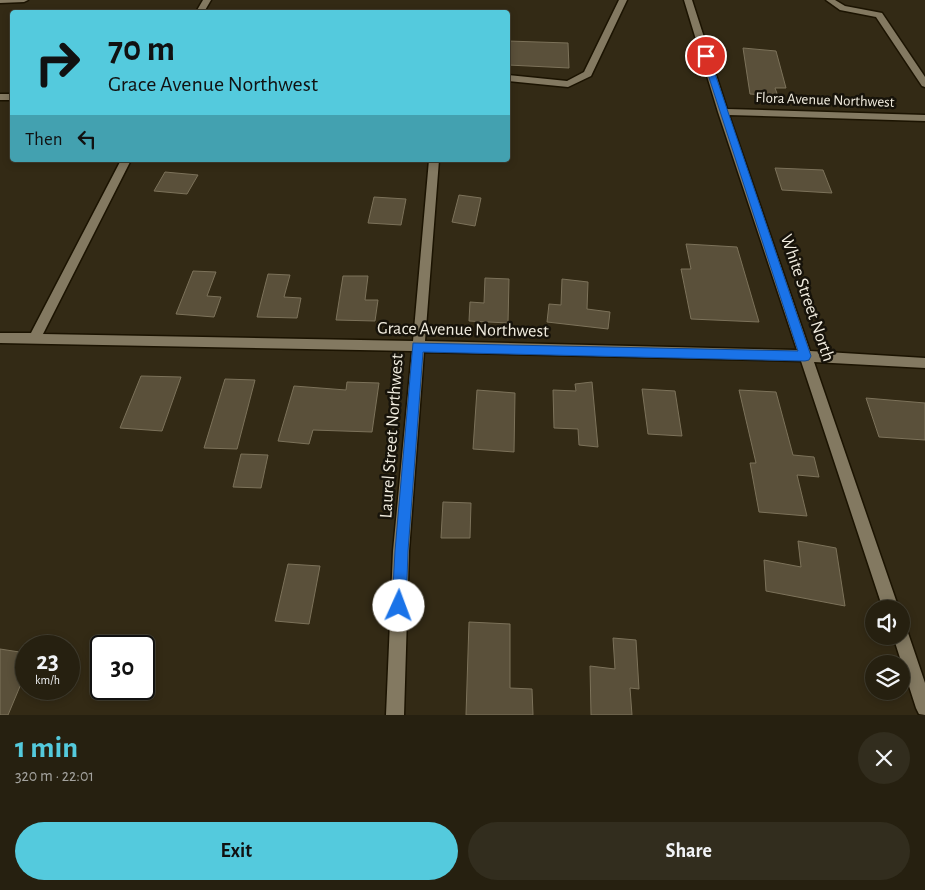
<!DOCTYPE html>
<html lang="en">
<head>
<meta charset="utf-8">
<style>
	:root { --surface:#262010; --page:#322d1e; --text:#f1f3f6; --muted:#a4a39f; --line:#423e30; --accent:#54cadd }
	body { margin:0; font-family:"Alegreya Sans",sans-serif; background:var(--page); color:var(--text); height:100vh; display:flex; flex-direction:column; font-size:19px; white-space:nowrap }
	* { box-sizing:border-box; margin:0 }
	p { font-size:16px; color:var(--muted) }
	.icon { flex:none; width:28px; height:28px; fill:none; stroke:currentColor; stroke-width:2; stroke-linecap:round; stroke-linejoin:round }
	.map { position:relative; height:715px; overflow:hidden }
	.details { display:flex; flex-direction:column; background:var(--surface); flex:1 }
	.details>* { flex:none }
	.banner { position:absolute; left:10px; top:10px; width:500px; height:152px; border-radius:5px; box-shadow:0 2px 8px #0003,0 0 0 1px var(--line); background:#54cadd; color:#111; overflow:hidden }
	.fabs { position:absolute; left:865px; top:600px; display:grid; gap:10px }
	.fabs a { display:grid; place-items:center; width:45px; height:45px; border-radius:50%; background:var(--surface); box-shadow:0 2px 8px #0003,0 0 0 1px var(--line); font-size:25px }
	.speed { position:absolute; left:15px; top:635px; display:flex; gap:10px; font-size:25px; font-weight:700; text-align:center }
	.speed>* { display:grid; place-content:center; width:65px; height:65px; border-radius:50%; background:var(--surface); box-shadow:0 2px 8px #0003,0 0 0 1px var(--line); line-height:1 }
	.speed small { font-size:12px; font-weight:400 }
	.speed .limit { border:2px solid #111; border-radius:8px; background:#fff; color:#111 }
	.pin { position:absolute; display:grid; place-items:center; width:42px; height:42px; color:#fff; margin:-21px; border:2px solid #fff; border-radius:50%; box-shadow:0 1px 5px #0007 }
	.me { position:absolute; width:55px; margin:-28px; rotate:2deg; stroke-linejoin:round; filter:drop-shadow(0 0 4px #0008) }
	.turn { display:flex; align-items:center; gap:18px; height:105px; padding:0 15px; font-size:22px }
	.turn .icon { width:65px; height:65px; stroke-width:2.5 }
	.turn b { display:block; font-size:35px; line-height:42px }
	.then { display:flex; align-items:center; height:48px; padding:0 15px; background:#0003; gap:10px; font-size:19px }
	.round { display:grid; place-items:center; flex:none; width:52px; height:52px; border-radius:26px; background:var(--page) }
	.headline { display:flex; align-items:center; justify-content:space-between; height:85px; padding:0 15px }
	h1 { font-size:30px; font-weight:700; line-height:38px; color:var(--accent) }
	.button { display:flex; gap:10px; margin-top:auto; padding:10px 15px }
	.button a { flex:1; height:58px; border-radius:30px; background:var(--accent); color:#111; font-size:20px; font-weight:700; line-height:58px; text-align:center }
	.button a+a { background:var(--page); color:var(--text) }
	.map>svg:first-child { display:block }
	.building { fill:#5a503a; stroke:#7c725a }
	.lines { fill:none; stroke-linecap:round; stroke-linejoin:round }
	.minor-casing { stroke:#1b1301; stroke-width:3 }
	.minor { fill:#837961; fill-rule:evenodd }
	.route { fill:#1a73e8; stroke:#114b97 }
	.labels { text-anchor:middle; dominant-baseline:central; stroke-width:5; stroke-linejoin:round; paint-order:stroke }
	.far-street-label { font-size:15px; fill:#f1ecdf; stroke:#17130a }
	.street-label { font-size:18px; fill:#f1ecdf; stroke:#17130a }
</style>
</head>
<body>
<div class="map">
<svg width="925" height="715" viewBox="0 0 925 715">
	<rect width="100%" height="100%" fill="#332a15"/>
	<!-- building -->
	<g class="building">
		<path d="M508,41l60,2 1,25 -61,-3z"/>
		<path d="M743,48l33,3 10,37h-11l3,8 -28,-2z"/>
		<path d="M775,168l48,2 9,23 -50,-3z"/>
		<path d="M165,172l33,3 -11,19 -33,-3z"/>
		<path d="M459,195l22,3 -6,28 -23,-4z"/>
		<path d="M374,197l32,2 -5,26 -33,-2z"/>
		<path d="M686,244l51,3 22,75 -68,-3 -10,-50h10z"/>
		<path d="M193,271l23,1 -9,24 14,1 -7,20 -38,-3z"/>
		<path d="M268,274l22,1 -6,22 17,1 -4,20 -40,-1z"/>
		<path d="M343,276h25l-3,24h13l-3,21 -39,-1z"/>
		<path d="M485,278l24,1 -1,44 -39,-2 1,-19 14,1z"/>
		<path d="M562,279l26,3 -1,27 23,3 -2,17 -61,-7 2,-18 12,1z"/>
		<path d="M141,376l40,1 -19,54 -42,-3z"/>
		<path d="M225,379l30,1 -18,69 -33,-1z"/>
		<path d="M347,382l32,1 -7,49 -59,-2 -4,14 -31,-3 16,-55 52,4z"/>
		<path d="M592,382l6,65 -19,-2 -1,-16 -24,-1 -1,-38 23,1 -1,-7z"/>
		<path d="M642,389l33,2 7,45 -34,-2z"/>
		<path d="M477,390l38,3 -1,59 -41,-3z"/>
		<path d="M739,390l37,2 17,63 21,2 5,20 -22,-2 10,41 -48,-4 -9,-49h6z"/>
		<path d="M866,398l59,5v37l-46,-3z"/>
		<path d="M241,454l27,1 -7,33 -28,-1z"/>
		<path d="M443,502l28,1 -1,35h-29z"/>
		<path d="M798,541l38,7 9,58 -79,-15 -2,-31 37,7z"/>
		<path d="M288,564l32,2 -11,58 -34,-3z"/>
		<path d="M469,622l41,2v64l22,1 1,26h-67z"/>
		<path d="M613,638l23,2 3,49 -9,-1 2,27h-41l-1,-49 25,3z"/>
		<path d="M0,649l26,4v19l-18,43h-8z"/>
	</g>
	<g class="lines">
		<defs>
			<g id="minor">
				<path d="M0,0h28l-4,2 -24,1z"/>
				<path d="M203,0h8l-7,12h-8z"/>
				<path d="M619,0h8l-36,76 -23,11 -60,-6v-6l59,6 17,-9z"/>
				<path d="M684,0h8l35,109 198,6v6l-196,-6 81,236 115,7v10l-111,-6 85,247h-16l-82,-248 -377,-9 -15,199 -5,164h-18l7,-164 19,-200 -412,-8v-10h31l90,-173h10l-88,174 370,7 16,-181h10l-14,181 372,9 -79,-238z"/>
				<path d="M826,0h9l10,6 37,7 43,64v10l-3,-1 -46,-69 -36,-7z"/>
				<rect x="0" y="94" width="12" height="6"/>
				<path d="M901,628l6,2 18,53v32l-6,-1 -3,-6 -23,-72h8z"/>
			</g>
		</defs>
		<!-- minor casing -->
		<use href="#minor" class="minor-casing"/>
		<!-- minor -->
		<use href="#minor" class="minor"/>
	</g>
	<!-- route -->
	<path class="route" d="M703,54l6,2 102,300 -2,4 -4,1 -382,-9 -15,199 -2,55 -2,5 -5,2 -5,-2 -2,-5 3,-55 18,-208 385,8 -96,-295z"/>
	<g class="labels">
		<!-- far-street labels -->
		<g class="far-street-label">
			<text transform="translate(825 100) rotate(2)">Flora Avenue Northwest</text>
		</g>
		<!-- street labels -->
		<g class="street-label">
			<text transform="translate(807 298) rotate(71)">White Street North</text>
			<text transform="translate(463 330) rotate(1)">Grace Avenue Northwest</text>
			<text transform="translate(392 436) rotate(-86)">Laurel Street Northwest</text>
		</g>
	</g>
</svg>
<div class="fabs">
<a><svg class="icon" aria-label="sound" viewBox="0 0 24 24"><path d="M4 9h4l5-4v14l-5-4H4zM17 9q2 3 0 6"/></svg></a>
<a><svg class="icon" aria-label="layers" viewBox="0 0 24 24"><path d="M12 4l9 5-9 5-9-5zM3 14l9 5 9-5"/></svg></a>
</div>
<div class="speed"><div>23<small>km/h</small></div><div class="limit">30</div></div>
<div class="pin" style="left:706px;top:56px;background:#d93025"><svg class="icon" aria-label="arrive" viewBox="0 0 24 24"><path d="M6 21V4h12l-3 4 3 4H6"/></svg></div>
<svg class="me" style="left:399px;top:606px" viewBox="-20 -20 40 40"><circle r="19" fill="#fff"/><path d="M0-13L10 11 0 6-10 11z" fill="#1a73e8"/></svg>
<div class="banner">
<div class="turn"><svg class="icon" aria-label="right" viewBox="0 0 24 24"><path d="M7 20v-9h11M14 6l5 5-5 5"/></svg><div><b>70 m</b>Grace Avenue Northwest</div></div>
<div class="then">Then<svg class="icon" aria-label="left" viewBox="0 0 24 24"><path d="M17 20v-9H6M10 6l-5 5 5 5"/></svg></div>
</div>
</div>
<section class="details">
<div class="headline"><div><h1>1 min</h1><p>320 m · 22:01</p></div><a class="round"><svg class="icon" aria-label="close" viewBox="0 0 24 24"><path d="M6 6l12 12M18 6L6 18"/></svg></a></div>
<div class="button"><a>Exit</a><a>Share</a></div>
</section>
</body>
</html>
